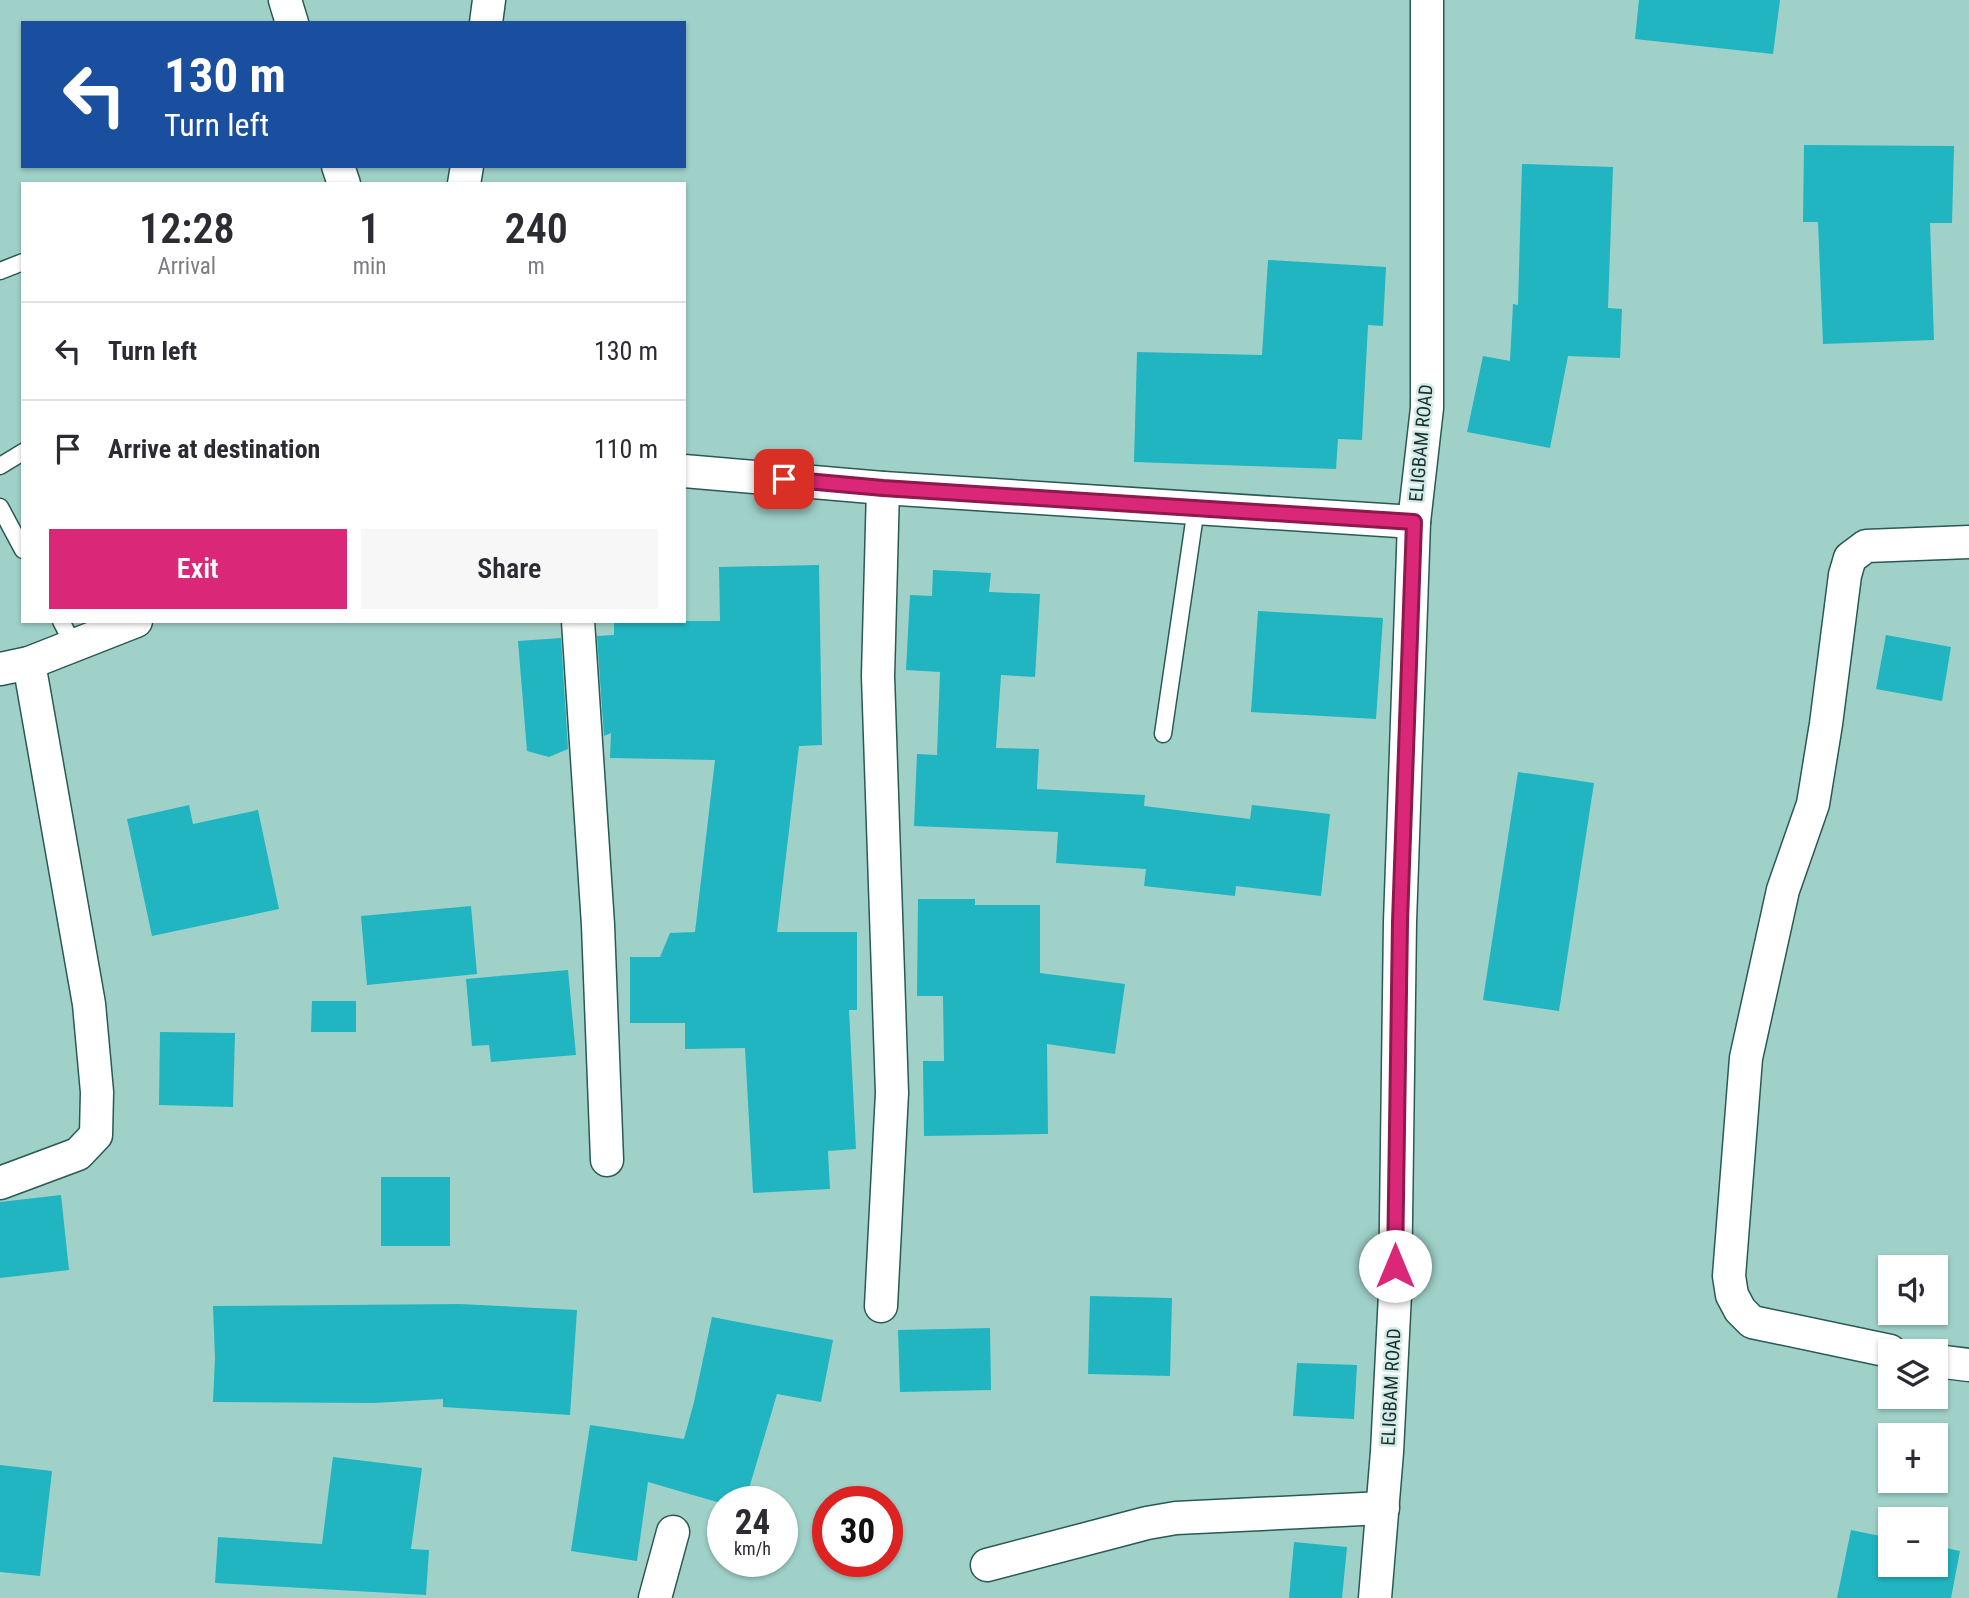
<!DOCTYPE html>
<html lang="en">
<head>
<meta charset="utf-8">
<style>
	:root { --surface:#fff; --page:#f7f7f7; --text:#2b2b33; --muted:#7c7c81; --line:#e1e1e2; --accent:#db2777 }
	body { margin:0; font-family:"Roboto Condensed",sans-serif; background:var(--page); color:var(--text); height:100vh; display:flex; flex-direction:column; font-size:26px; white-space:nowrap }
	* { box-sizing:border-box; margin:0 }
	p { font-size:23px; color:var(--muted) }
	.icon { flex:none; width:38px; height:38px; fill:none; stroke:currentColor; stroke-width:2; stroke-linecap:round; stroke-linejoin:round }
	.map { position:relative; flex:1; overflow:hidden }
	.details { position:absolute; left:21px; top:182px; width:665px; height:441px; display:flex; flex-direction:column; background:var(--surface); border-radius:0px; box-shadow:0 2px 5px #0004 }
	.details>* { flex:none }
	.guide { position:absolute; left:21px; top:21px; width:665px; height:147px; border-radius:0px; box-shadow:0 2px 5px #0004; background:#1a4fa0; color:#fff; overflow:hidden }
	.buttons { position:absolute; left:1878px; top:1255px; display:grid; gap:14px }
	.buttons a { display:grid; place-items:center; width:70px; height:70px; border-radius:0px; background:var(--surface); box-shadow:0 2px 5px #0004; font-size:35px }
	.speed { position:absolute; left:707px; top:1486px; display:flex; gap:14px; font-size:35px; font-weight:700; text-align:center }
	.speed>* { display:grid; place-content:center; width:91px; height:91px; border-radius:50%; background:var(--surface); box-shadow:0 2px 5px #0004; line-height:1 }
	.speed small { font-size:18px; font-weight:400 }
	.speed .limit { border:10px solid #d22; background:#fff; color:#111 }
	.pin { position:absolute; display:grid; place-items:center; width:60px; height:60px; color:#fff; margin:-30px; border-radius:14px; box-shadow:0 4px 10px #0006 }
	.me { position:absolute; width:77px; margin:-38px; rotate:0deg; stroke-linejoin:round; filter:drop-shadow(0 0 5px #0008) }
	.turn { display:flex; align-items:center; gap:24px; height:147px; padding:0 28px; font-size:32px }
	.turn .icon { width:91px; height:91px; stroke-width:2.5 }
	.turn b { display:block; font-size:49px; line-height:60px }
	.eta { display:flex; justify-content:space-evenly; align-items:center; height:119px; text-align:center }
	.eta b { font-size:42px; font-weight:600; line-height:49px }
	.button { display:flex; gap:14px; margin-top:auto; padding:14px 28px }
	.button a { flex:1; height:80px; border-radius:0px; background:var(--accent); color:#fff; font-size:28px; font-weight:600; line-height:80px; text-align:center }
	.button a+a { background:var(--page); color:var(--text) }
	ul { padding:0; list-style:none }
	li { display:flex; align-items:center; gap:21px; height:98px; padding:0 28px; border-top:2px solid var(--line) }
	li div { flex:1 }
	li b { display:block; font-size:26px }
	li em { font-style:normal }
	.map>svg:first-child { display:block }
	.building { fill:#20b5c1 }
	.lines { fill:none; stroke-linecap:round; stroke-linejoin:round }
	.lane-casing { stroke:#2b5953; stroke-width:19 }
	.street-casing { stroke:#2b5953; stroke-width:35 }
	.lane { stroke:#fff; stroke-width:16 }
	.street { stroke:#fff; stroke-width:32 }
	.route-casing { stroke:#8e194d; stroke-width:18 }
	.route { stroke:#db2777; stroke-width:12 }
	.labels { text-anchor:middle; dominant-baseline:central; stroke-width:5; stroke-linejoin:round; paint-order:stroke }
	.street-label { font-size:19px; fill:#192d2a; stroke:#d3ece7 }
</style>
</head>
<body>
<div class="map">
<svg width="1969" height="1598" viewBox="0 0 1969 1598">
	<rect width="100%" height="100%" fill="#9fd1c9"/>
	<!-- building -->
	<g class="building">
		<path d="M1639,0h141l-7,54 -138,-15z"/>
		<path d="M1804,145l150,1 -2,77h-22l4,117 -111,4 -5,-122h-15z"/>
		<path d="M1522,164l91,3 -5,141 14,1 -2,49 -52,-2 -18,92 -83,-16 16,-76 27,5 3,-57 5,1z"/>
		<path d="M1268,260l118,7 -3,59 -15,-1 -6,115 -24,-1 -2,30 -202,-7 3,-110 125,3z"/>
		<path d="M819,565l3,180 -23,1 -22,186h80v78h-8l7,139 -28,2 2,38 -77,4 -8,-145 -60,1v-26h-55v-66h30l10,-24 25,-1 20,-172 -105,-2 1,-25 -7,3 -7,-100 17,-1v-14h106l-1,-54z"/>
		<path d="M933,570l58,3 -2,19 51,2 -5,83 -34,-2 -5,73 43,1 -2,40 108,6 -1,11 106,13 2,-14 78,9 -9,82 -85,-10 -1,10 -91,-10 2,-17 -90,-6 2,-31 -144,-6 3,-72 20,1 3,-83 -34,-2 4,-75 22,1z"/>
		<path d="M1258,611l125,7 -7,101 -125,-7z"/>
		<path d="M1886,635l65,12 -9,54 -66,-12z"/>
		<path d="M561,638l7,111 -19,8 -22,-6 -9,-110z"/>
		<path d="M1518,772l76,11 -35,228 -76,-11z"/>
		<path d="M189,805l4,19 65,-14 21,99 -127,27 -25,-117z"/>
		<path d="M918,899h57v6h65v68l85,11 -10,70 -68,-10 1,90 -124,2 -1,-75h21l-1,-65h-26z"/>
		<path d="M471,906l6,68 -110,11 -6,-69z"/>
		<path d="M568,970l8,85 -85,7 -2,-17 -17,1 -6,-67z"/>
		<path d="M312,1001h44v31h-45z"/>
		<path d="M160,1032l75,1 -2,74 -74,-2z"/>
		<rect x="381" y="1177" width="69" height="69"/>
		<path d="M61,1195l8,75 -69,8v-76z"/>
		<path d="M1090,1296l82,2 -2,78 -82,-2z"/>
		<path d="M460,1304l117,6 -7,105 -127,-8v-8l-69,4 -161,-1 2,-44 -2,-52z"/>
		<path d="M712,1317l121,23 -12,62 -44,-8 -32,108h-28l-69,-20 -11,79 -66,-10 19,-126 94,14 10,-37z"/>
		<path d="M990,1328l1,62 -91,2 -2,-62z"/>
		<path d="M1297,1363l60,2 -3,54 -61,-3z"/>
		<path d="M333,1457l89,11 -11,81 18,1 -3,45 -211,-12 3,-46 104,7z"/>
		<path d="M0,1465l52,6 -12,105 -40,-4z"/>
		<path d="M1851,1530l39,8v26h46v-18l24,5 -9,47h-114z"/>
		<path d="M1294,1542l53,5 -5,51h-53z"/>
	</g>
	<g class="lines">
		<defs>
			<g id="lane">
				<path d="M0,271l23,-9"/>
				<path d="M0,466l23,-14"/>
				<path d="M0,507l23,43"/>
				<path d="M61,621l13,25"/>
				<path d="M1163,734l33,-226"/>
			</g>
			<g id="street">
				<path d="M285,0l7,23"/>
				<path d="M486,23l3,-23"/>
				<path d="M338,166l6,18"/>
				<path d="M464,184l3,-18"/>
				<path d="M684,471l199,17 531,34"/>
				<path d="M578,621l20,304 9,235"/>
				<path d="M0,669l29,-6 107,-42"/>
				<path d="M0,1183l78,-29 18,-19 1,-43 -8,-88 -60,-341"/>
				<path d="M881,1306l11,-213 -14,-417 5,-188"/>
				<path d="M1890,1351l-138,-29 -12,-12 -8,-15 -3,-19 17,-218 37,-168 30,-86 13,-80 19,-149 5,-17 16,-12 103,-4"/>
				<path d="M1936,1361l33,4"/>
				<path d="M987,1565l160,-42 29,-5 207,-10"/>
				<path d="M655,1598l18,-66"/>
				<path d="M1375,1598l12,-146 8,-158 5,-372 14,-400 13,-114v-408"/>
			</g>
		</defs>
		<!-- lane casing -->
		<use href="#lane" class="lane-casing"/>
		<!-- street casing -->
		<use href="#street" class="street-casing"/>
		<!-- lane -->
		<use href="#lane" class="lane"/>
		<!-- street -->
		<use href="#street" class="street"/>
	</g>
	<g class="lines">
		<defs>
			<path id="route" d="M784,479l99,9 531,34 -14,400 -5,344"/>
		</defs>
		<!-- route casing -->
		<use href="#route" class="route-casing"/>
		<!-- route -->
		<use href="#route" class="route"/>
	</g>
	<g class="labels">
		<!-- street labels -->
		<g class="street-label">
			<text transform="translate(1421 443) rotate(-85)">ELIGBAM ROAD</text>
			<text transform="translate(1391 1387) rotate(-87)">ELIGBAM ROAD</text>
		</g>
	</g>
</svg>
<div class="buttons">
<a><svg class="icon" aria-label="sound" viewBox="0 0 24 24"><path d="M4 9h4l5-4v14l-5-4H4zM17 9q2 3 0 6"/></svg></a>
<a><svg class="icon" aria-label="layers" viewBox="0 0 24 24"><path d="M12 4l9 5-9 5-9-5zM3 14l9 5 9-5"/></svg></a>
<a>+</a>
<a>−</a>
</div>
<div class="speed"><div>24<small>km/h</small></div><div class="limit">30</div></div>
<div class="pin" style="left:784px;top:479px;background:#d93025"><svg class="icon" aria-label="arrive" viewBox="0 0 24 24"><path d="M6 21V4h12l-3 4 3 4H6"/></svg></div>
<svg class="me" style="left:1395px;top:1266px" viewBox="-20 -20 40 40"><circle r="19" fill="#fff"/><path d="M0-13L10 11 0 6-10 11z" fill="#db2777"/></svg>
<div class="guide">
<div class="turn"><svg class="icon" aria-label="left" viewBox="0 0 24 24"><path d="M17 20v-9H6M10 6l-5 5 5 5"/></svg><div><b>130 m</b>Turn left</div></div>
</div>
<section class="details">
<div class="eta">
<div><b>12:28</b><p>Arrival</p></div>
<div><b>1</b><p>min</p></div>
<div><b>240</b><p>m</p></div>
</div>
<ul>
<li><svg class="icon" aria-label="left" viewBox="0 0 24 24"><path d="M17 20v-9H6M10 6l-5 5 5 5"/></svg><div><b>Turn left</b></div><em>130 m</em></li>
<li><svg class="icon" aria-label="arrive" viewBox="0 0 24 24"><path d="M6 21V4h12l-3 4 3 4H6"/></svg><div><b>Arrive at destination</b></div><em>110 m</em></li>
</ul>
<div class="button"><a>Exit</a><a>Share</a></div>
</section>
</div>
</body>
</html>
